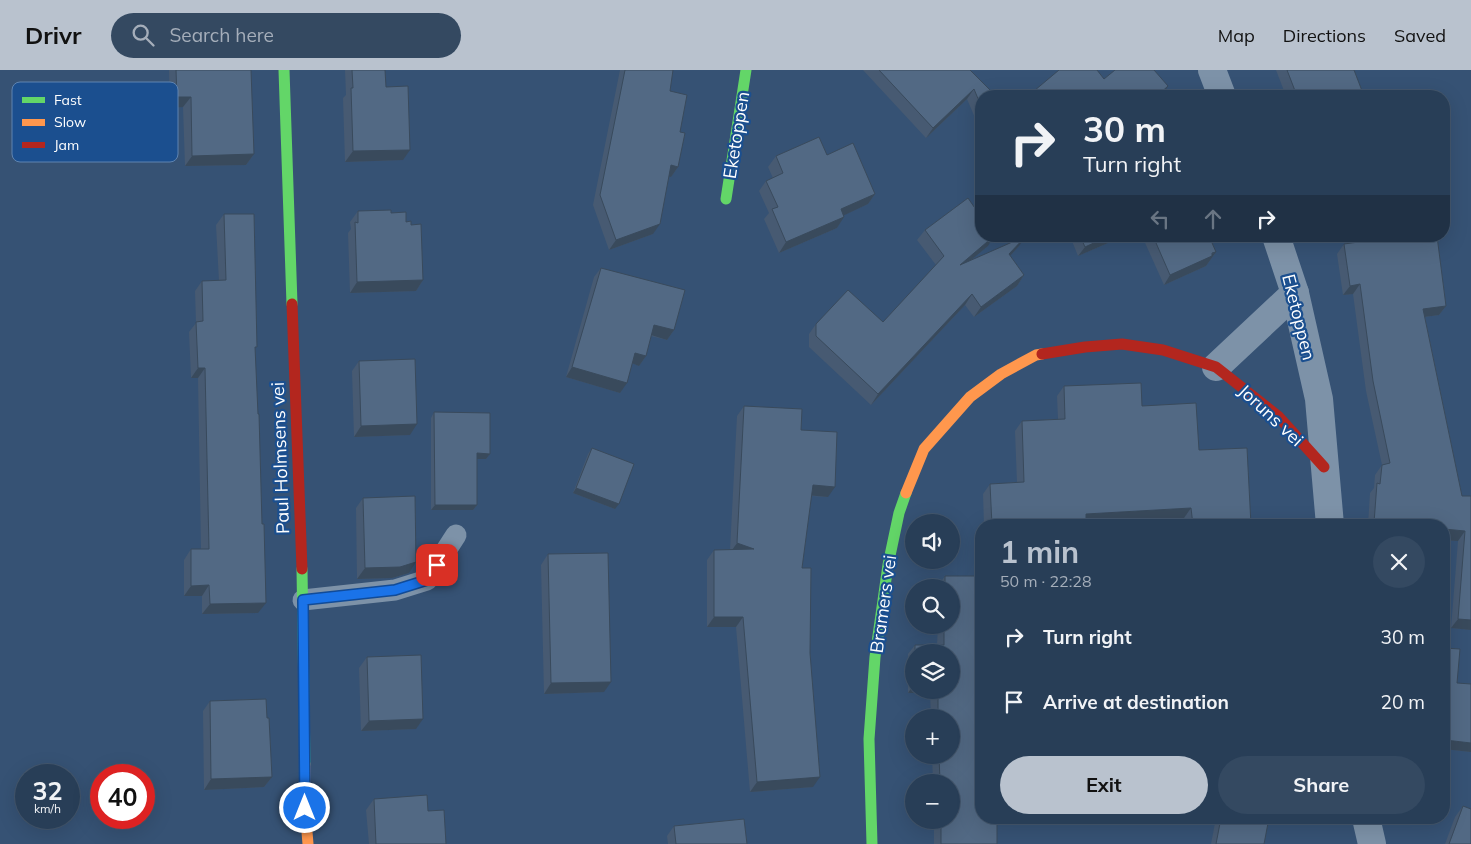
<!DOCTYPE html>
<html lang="en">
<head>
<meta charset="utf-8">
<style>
	:root { --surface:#283e57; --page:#344961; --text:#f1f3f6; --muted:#a5aeba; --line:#44576d; --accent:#b9c2ce }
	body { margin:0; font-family:Mulish,sans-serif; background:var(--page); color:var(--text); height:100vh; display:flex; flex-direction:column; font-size:19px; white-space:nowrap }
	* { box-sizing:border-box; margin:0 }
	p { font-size:16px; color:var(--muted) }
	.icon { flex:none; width:28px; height:28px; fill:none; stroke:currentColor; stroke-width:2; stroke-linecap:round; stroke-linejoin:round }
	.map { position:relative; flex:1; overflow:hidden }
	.details { position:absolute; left:975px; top:449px; width:475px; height:305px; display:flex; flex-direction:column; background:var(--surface); border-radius:20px; box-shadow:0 5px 20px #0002,0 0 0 1px var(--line) }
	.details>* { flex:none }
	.hud { position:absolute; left:975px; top:20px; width:475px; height:152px; border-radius:20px; box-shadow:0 5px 20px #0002,0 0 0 1px var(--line); background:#283e57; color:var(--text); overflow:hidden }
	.controls { position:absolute; left:905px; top:444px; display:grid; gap:10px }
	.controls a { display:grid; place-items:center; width:55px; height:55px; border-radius:50%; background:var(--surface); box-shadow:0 5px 20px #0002,0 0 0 1px var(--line); font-size:25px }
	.speed { position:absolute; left:15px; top:694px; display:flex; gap:10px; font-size:25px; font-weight:700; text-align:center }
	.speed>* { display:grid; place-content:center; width:65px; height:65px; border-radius:50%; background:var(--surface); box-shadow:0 5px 20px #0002,0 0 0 1px var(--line); line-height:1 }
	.speed small { font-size:12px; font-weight:400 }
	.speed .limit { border:8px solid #d22; background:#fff; color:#111 }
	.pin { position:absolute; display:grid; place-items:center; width:42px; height:42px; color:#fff; margin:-21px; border-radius:10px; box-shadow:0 2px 8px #0006 }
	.me { position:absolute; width:55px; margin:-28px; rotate:0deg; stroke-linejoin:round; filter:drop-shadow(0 0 4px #0008) }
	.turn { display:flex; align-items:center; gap:18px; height:105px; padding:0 25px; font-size:22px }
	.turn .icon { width:65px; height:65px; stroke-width:2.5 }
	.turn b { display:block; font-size:35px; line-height:42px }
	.lanes { display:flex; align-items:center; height:48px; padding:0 25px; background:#0003; justify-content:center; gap:25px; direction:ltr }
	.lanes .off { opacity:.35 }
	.round { display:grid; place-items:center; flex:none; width:52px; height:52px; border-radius:26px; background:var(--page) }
	.summary { display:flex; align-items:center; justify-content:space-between; height:85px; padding:0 25px }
	h1 { font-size:30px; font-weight:700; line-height:38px; color:var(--accent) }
	.cta { display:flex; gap:10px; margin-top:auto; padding:10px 25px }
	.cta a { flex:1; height:58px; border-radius:30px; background:var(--accent); color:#111; font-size:20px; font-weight:700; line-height:58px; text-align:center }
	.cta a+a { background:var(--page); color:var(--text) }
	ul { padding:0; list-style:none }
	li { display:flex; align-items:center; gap:15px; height:65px; padding:0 25px }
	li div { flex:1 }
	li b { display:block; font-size:19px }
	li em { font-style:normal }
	header { display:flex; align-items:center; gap:30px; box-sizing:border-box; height:70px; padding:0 25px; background:var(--accent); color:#111 }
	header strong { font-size:24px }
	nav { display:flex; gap:28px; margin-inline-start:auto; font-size:18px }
	.search { width:350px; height:45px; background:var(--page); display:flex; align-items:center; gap:12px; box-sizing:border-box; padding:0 18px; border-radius:28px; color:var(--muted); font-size:19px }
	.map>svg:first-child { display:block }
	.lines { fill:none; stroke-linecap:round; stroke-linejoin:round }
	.lane { stroke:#7d92a8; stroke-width:21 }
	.street { stroke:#7d92a8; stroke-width:28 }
	.fast { stroke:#63d668; stroke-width:11 }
	.slow { stroke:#ff974d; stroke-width:11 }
	.jam { stroke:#b3261e; stroke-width:11 }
	.wall { fill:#475a72; fill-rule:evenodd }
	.shaded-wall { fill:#394a5c }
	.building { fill:#526984; stroke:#394a5c }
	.route-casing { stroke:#114b97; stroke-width:12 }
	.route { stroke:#1a73e8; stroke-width:9 }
	.labels { text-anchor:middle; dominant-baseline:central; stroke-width:4.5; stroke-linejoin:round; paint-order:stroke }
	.street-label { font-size:18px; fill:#fff; stroke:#1b4f8f }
	.key { fill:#1b4f8f; stroke:#5f84b1; stroke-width:1 }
	.key-label { font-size:14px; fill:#fff }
</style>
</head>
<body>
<header>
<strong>Drivr</strong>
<div class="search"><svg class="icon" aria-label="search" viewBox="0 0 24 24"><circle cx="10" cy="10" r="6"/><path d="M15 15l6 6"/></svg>Search here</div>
<nav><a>Map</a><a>Directions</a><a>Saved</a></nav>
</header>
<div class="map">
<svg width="1471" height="774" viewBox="0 0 1471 774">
	<rect width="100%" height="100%" fill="#365274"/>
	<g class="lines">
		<!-- lane -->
		<path class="lane" d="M303,530l92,-10 32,-10 29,-45"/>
		<!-- street -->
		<g class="street">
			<path d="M1212,0l10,26"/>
			<path d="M1276,166l19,57 24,106 11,126"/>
			<path d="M1216,297l79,-74"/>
			<path d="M1366,748l6,26"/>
		</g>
		<!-- fast -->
		<g class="fast">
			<path d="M284,0l8,234"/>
			<path d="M726,129l20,-129"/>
			<path d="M302,499l3,195"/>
			<path d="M872,774l-3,-105 6,-82 13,-92 11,-52 7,-20"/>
		</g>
		<!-- slow -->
		<g class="slow">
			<path d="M906,423l18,-44 46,-52 31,-23 35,-19 6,-1"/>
			<path d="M305,694v44l3,36"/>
		</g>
		<!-- jam -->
		<g class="jam">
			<path d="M292,234l10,265"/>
			<path d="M1042,284l43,-7 37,-3 41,6 53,17 62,49 46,51"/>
		</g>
	</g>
	<!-- wall -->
	<g class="wall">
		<path d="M169,0h82l3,84 -8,11 -61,1 -2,-59 -13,1z"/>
		<path d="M345,0h40l1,17 17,73 -58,2 -2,-64 3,-3z"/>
		<path d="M620,0h53l-3,21 10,41 -2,35 -7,10 -2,-1 -16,58 -44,16 -16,-45z"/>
		<path d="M863,0h107l11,26v36l-14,-33 -41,39z"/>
		<path d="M1276,0h78l10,26h-78z"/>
		<path d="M827,85l48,39 -7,10 -24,11 -7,13 -58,25 -15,-34 5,-6 -10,-22 7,-10 7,-3 -5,-11 8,-11z"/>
		<path d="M358,141l33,2 15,9 17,58 -7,11 -66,2 -2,-60 3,-4 -1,-7z"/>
		<path d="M224,144l31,136 3,263 -56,1v-18h-18v-36l7,-11h10l-3,-171h-7l-2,-46 7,-9 -1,-32 7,-10h17l-3,-56z"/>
		<path d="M925,160l63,16 -18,14 49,-14 -9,10 14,19 -7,11 -43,31 -9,-12 -94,100 -62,-58v-13l7,-10 67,-2 53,-57 -19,-25z"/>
		<path d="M1070,166h54l-46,20z"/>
		<path d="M1142,166h67l7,16 -10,14 -42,19z"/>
		<path d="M1344,174l102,62 -7,9 -14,2 37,179h9v134l-20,-2 7,-87 -14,-1v-15h-76l2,-32 4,-5 1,-13 7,-10 -16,-74 -13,-97 -10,1 -6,-41z"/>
		<path d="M601,198l73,62 -7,10 -16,-4 -5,20 -7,10 -7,-3 -12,30 -54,-16 28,-100z"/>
		<path d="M359,291l51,74 -56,2 -2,-66z"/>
		<path d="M1064,316l78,20 57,44 52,75h-66l-1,-7 -98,5 -1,2h-101l-1,-31 7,-10 27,-1 -2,-52 7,-10 36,-2 -1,-23z"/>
		<path d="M744,336l57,24 27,67 -17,-1 -9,72 8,85 3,134 -63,5 -14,-165h-29v-67l7,-10h16l7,-134z"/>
		<path d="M434,342l56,42 -4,5h-9v46l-4,5h-42v-92z"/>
		<path d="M592,378l23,61 -42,-16 15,-39z"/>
		<path d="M363,428l46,75 -17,5 -35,1 -1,-71z"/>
		<path d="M548,484l56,138 -60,2 -3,-129z"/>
		<path d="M945,506h36v242h16v26h-63v-24h17v-38h-18l-1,-27h19v-37h-20l-1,-25h-22v-39l7,-9h22l1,-20h13v-37h-13v-2zM915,575v7h36v38h-37v-38h1z"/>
		<path d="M1444,578l13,35 14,1v68l-27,-3z"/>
		<path d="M367,587l49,72 -55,2 -2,-63z"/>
		<path d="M210,631l62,76 -8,10 -60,3 -1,-79z"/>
		<path d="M374,729l54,12 18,33h-77l-3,-34z"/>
		<path d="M1463,736l8,38h-26l10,-27z"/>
		<path d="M1216,748h53l-5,26h-53z"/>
		<path d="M674,756l73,18h-79l-1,-8z"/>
	</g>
	<!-- shaded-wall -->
	<g class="shaded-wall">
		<path d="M1168,16l-6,10h-5z"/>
		<path d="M974,19l-7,10 -41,39 7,-10z"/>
		<path d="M177,27h14l-8,10 -13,1z"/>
		<path d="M410,80l-7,10 -58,2 8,-11z"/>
		<path d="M254,84l-8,11 -61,1 7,-10z"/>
		<path d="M671,95l7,2 -7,10 -7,-2z"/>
		<path d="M875,124l-7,10 -34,16 7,-11z"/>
		<path d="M844,147l-7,11 -58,25 7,-11z"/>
		<path d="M660,154l-7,10 -44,16 7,-10z"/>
		<path d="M994,166l-6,10 -35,29 7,-10z"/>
		<path d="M1026,166l-7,10 -17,19 7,-11z"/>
		<path d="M1109,166h15l-46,20 7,-9z"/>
		<path d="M1216,182l-10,14 -42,19 6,-10z"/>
		<path d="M1024,205l-7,11 -43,31 7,-10z"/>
		<path d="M423,210l-7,11 -66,2 7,-11z"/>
		<path d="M1360,214l-7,10 -10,1 7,-9z"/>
		<path d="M972,224l-7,11 -94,100 7,-11z"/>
		<path d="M1446,236l-7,9 -23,3 7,-9z"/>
		<path d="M654,255l20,5 -7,10 -19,-6z"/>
		<path d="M635,283l11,3 -7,10 -10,-4z"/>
		<path d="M572,297l55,16 -7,10 -54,-16z"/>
		<path d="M198,298h7l-7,10h-7z"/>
		<path d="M417,354l-7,11 -56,2 7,-11z"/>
		<path d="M477,383l13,1 -4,5h-13z"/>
		<path d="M813,415l22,2 -7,10 -22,-2z"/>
		<path d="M576,418l43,16 -4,5 -42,-16z"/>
		<path d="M435,435h42l-4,5h-42z"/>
		<path d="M1191,438l-7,10 -105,6 7,-10z"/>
		<path d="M1086,453l-1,2h-35z"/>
		<path d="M1374,453l24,2h-26z"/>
		<path d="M1444,459l21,2 -7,10 -14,-1z"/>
		<path d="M737,473l17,6 -24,4z"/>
		<path d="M416,492l-7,11 -17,5 -35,1 8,-11z"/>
		<path d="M209,515l-7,11h-18l7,-10z"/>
		<path d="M266,533l-8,10 -56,1 8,-10z"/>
		<path d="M714,547h29l-7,10h-29z"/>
		<path d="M1458,549l13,1v10l-20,-2z"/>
		<path d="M611,612l-7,10 -60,2 7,-11z"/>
		<path d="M914,614v6h19l-3,3h-22z"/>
		<path d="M1444,633l5,1 -5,7z"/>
		<path d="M423,649l-7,10 -55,2 8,-10z"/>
		<path d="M1445,670l26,3v9l-27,-3v-7z"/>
		<path d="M272,707l-8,10 -60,3 7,-11z"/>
		<path d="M820,707l-7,10 -63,5 7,-10z"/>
	</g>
	<!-- building -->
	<g class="building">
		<path d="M176,0h75l3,84 -62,2 -1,-59h-14z"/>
		<path d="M352,0h33l1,17 22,-1 2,64 -57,1 -2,-63h2z"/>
		<path d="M625,0h48l-3,21 17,4 -7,37 5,1 -7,34 -7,-2 -11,59 -44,16 -16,-45z"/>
		<path d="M879,0h91l26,26h-15v10l-7,-17 -41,39z"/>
		<path d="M1059,0h38l7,9 11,-9h39l14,16 -11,10h-129z"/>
		<path d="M1287,0h67l10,26h-67z"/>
		<path d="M819,67l8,18 26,-12 22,51 -34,15 3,8 -58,25 -14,-33 6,-2 -12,-26 17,-8 -7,-17z"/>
		<path d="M968,128l13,19v19h13l-34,29 66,-29 -17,18 15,21 -43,32 -9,-13 -94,100 -62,-58v-12l32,-34 35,32 61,-66 -19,-26z"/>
		<path d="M391,140v3l15,-1v10l5,-1v4l10,-1 2,56 -66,2 -2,-60 3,1v-12z"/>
		<path d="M224,144h30l3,133h-2l3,67h1l3,110h2l2,79 -56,1 -1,-19 -18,1v-37h18l-4,-181h-7l-2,-46 7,-1 -1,-40 24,-1z"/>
		<path d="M1080,166h29l-24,11z"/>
		<path d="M1153,166h56l7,16 -4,1v3l-42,19z"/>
		<path d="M1403,166h34l9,70 -23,3 39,187h9v124l-13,-1 7,-88 -21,-2v-4h-46l-24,-2 3,-40 3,1 2,-19 8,-2 -17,-82 -13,-97 -10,2 -6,-42z"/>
		<path d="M601,198l84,22 -11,40 -20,-5 -8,31 -11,-3 -8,30 -55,-16z"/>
		<path d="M415,289l2,65 -56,2 -2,-65z"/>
		<path d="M1141,313l1,23 54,-3 3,47 48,-2 4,77h-58l-2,-17 -105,6v9l-36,2h-58l-2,-41 34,-2 -2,-61 43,-2 -1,-33z"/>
		<path d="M744,336l58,3 -1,21 36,2 -2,55 -22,-2 -11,83h9l-1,85 10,124 -63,5 -14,-165h-29v-67l40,-1 -17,-6z"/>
		<path d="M434,342l56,1v41l-13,-1v52h-42z"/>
		<path d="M592,378l42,16 -15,40 -43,-16z"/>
		<path d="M415,426l1,66 -16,5 -35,1 -2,-70z"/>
		<path d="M1307,449l1,6h-55z"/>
		<path d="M608,483l3,129 -60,1 -3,-129z"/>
		<path d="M945,506h36v242h16v26h-56v-24h10v-38h-11l-1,-27h12v-37h-13v-28h13v-38h-36v-7h29v-20h7v-37h-6z"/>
		<path d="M1444,578l16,1 -3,34 14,1v59l-26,-3 4,-36 -5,-1z"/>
		<path d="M421,585l2,64 -54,2 -2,-64z"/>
		<path d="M266,629l1,19h2l3,59 -61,2 -1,-78z"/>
		<path d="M427,725l1,16 16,-1 2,34h-70l-2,-45z"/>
		<path d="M1463,736l8,3v35h-22z"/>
		<path d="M1221,748h48l-5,26h-48z"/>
		<path d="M744,749l3,25h-71l-2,-18z"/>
	</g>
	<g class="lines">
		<defs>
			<path id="route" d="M305,738l-2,-208 92,-10 32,-10 10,-15"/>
		</defs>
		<!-- route casing -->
		<use href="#route" class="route-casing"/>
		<!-- route -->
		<use href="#route" class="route"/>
	</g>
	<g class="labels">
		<!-- street labels -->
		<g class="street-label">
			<text transform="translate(736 65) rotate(-81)">Eketoppen</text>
			<text transform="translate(1299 247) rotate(76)">Eketoppen</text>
			<text transform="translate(1271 345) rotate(43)">Joruns vei</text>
			<text transform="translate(280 388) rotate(-92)">Paul Holmsens vei</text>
			<text transform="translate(883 534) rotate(-82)">Bramers vei</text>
		</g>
	</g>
	<!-- legend -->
	<rect x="12" y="12" width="166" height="80" rx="8" class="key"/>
	<rect x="22" y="27" width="23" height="6" fill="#63d668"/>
	<rect x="22" y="49" width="23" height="7" fill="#ff974d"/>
	<rect x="22" y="72" width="23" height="6" fill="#b3261e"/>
	<g class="key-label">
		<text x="54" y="35">Fast</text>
		<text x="54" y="57">Slow</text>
		<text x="54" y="80">Jam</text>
	</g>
</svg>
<div class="controls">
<a><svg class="icon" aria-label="sound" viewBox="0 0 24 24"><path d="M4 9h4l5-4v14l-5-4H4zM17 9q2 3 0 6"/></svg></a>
<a><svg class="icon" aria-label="search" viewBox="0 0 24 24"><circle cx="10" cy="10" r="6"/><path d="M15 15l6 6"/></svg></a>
<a><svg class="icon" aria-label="layers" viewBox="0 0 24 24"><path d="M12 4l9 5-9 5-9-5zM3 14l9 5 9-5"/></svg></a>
<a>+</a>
<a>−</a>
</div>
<div class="speed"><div>32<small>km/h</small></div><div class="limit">40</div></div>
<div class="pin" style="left:437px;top:495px;background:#d93025"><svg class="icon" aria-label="arrive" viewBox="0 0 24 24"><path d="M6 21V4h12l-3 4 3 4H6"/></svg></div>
<svg class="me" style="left:305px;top:738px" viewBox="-20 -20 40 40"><circle r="17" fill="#1a73e8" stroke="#fff" stroke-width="3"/><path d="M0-11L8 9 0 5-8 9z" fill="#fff"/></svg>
<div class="hud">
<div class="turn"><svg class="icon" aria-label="right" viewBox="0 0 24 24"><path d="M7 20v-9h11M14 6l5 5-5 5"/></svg><div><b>30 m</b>Turn right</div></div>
<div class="lanes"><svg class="icon off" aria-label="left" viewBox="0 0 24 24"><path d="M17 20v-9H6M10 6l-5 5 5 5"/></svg><svg class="icon off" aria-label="ahead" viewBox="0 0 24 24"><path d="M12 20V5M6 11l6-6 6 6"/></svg><svg class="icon" aria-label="right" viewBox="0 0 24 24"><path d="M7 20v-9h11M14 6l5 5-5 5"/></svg></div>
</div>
<section class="details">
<div class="summary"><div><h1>1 min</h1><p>50 m · 22:28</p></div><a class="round"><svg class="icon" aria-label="close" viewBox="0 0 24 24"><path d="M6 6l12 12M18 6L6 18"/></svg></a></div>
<ul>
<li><svg class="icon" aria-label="right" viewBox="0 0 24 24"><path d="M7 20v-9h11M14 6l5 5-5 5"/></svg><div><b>Turn right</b></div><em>30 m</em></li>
<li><svg class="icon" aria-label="arrive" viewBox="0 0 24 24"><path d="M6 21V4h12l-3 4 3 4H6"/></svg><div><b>Arrive at destination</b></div><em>20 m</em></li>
</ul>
<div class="cta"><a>Exit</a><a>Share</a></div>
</section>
</div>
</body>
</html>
